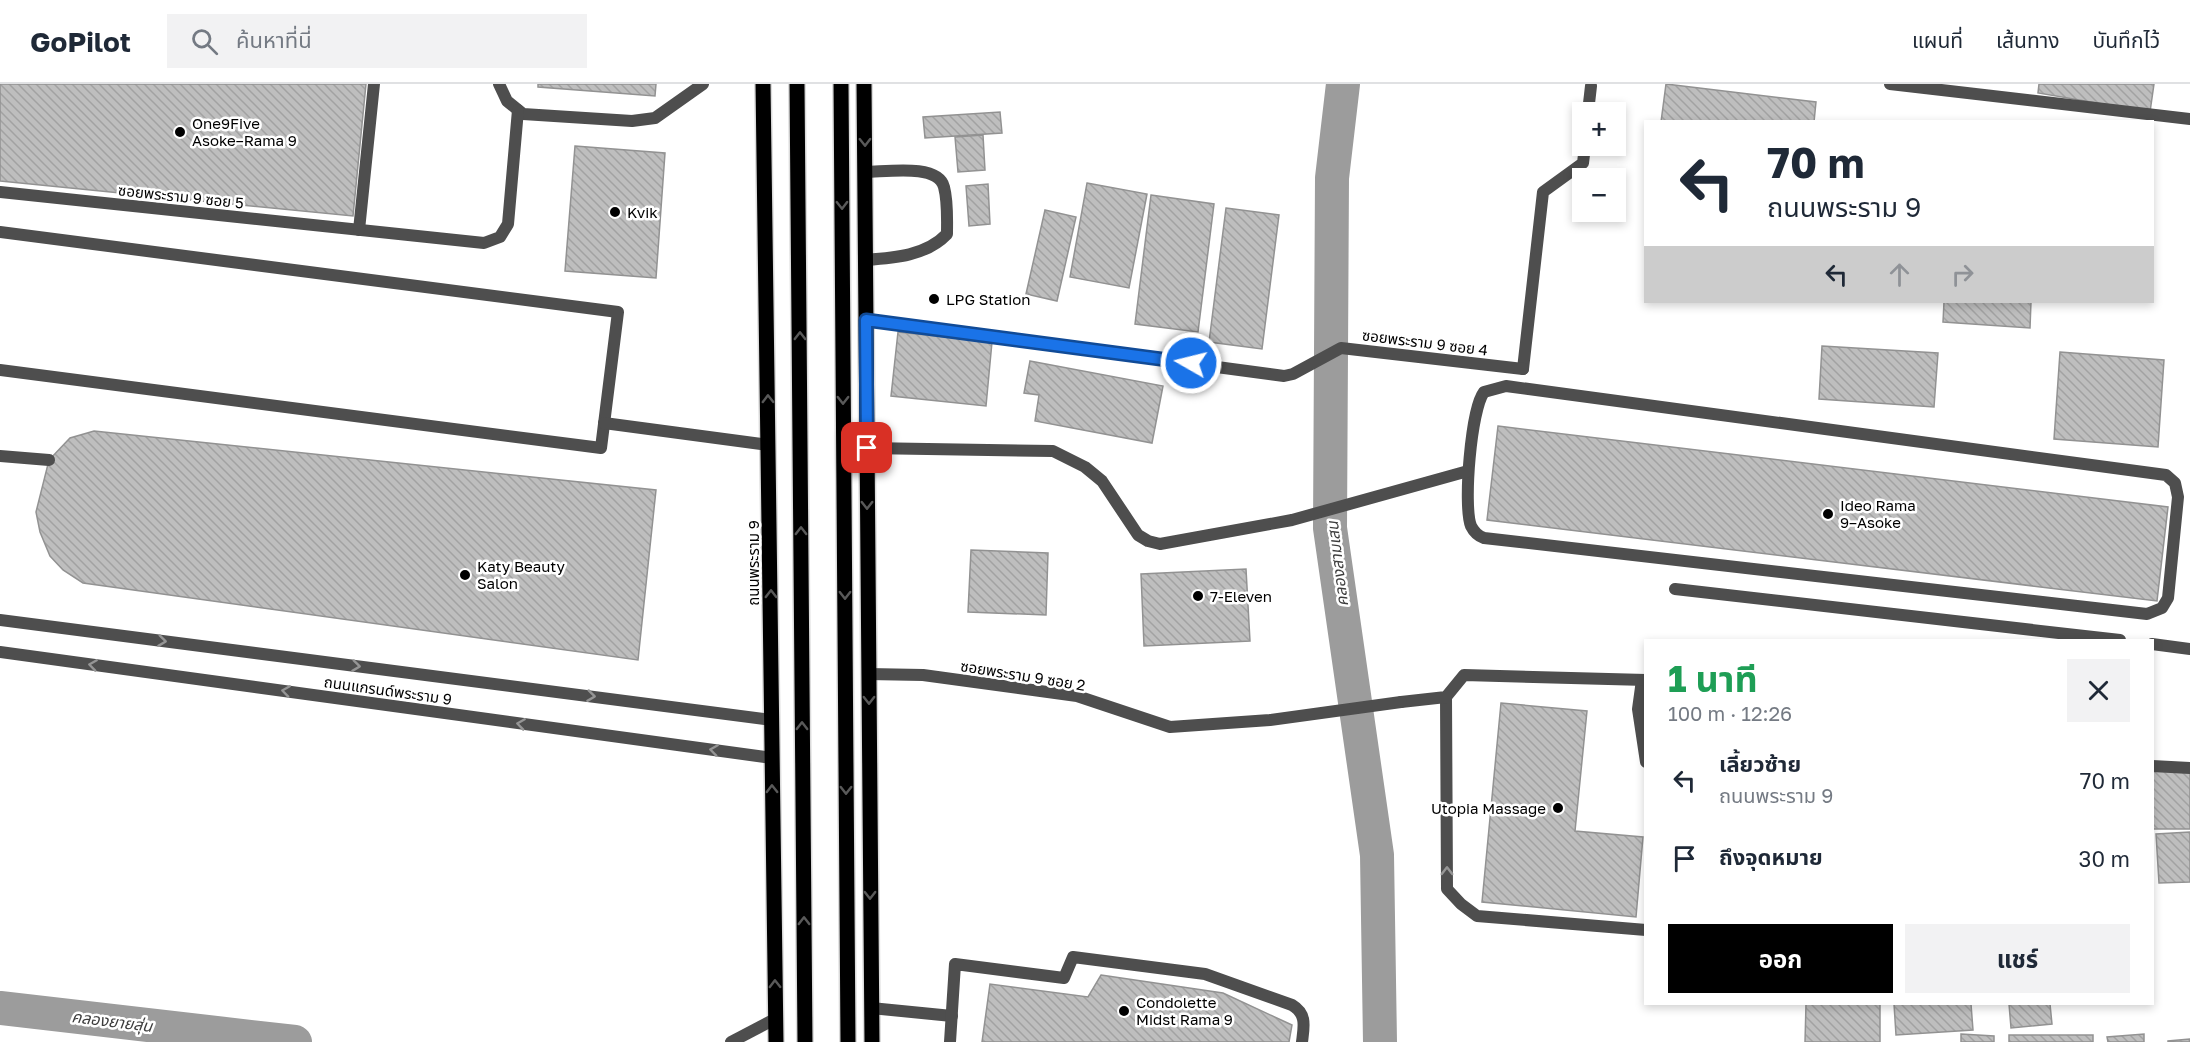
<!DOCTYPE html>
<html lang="th">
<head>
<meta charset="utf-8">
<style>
	:root { --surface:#fff; --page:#f2f2f3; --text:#1f2937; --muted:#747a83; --line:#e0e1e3; --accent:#000 }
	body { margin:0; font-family:"Golos Text","Noto Sans Thai",sans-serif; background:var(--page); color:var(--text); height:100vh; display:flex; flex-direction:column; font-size:22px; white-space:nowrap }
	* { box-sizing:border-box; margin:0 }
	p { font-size:20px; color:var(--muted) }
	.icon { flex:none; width:33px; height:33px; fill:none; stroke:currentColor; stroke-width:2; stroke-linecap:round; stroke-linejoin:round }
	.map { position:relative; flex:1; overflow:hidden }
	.details { position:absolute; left:1644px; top:555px; width:510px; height:366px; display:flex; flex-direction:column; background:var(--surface); border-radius:0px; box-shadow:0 3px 9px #0003 }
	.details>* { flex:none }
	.hud { position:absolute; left:1644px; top:36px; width:510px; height:183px; border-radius:0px; box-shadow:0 3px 9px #0003; background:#fff; color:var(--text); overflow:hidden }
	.buttons { position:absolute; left:1572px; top:18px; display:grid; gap:12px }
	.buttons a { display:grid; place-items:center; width:54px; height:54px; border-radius:0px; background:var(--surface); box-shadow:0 3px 9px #0003; font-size:30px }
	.pin { position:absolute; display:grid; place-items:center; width:51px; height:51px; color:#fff; margin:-26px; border-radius:12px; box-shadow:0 3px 9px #0006 }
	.me { position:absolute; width:66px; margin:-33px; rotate:278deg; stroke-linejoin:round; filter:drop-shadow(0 0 4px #0008) }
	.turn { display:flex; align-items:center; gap:21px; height:126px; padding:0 24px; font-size:27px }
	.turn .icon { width:78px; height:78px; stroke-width:2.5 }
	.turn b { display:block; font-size:42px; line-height:51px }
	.lanes { display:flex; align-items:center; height:57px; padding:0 24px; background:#0003; justify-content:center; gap:30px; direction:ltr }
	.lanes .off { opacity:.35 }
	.round { display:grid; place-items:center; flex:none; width:63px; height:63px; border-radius:0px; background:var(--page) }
	.overview { display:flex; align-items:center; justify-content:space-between; height:102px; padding:0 24px }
	h1 { font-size:36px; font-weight:700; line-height:45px; color:#1e9e55 }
	.action { display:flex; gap:12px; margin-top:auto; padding:12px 24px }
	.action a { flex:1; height:69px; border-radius:0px; background:var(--accent); color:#fff; font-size:24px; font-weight:700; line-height:69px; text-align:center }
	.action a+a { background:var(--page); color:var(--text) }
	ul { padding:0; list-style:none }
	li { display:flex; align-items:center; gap:18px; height:78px; padding:0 24px }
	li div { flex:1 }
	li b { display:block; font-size:22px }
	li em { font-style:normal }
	header { display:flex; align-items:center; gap:36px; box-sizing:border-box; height:84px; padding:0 30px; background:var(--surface); border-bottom:2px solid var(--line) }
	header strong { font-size:28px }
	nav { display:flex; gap:33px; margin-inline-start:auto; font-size:21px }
	.search { width:420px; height:54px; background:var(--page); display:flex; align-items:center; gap:15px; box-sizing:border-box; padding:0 21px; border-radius:0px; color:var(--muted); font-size:22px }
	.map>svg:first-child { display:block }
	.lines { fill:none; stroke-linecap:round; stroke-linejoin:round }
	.canal { stroke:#9c9c9c; stroke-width:34 }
	.building { fill:url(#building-back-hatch); stroke:#929292; stroke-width:1.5 }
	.primary-casing { stroke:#dbdbdb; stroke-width:18 }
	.service { stroke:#4e4e4e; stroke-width:12 }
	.minor { stroke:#4e4e4e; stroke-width:12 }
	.primary { stroke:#000; stroke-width:15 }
	.oneway { stroke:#595959 }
	.oneway2 { stroke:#959595 }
	.route-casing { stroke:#114b97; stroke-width:15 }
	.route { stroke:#1a73e8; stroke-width:10 }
	.poi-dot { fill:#000; stroke:#fff; stroke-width:2 }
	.labels { text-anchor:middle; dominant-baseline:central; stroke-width:5; stroke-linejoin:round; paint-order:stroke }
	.poi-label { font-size:15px; fill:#000; stroke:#fff; text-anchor:start }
	.street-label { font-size:15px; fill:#000; stroke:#fff }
	.water-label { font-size:16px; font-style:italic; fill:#3d3d3d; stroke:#fff }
</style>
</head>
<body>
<header>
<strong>GoPilot</strong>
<div class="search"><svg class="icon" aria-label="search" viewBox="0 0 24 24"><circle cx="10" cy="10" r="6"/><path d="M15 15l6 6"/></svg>ค้นหาที่นี่</div>
<nav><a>แผนที่</a><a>เส้นทาง</a><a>บันทึกไว้</a></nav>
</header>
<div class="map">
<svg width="2190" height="958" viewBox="0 0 2190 958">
	<defs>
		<pattern id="building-back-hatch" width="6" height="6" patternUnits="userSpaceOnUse" patternTransform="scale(1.5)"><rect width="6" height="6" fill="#bebebe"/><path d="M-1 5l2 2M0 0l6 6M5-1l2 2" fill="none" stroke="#a2a2a2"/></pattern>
	</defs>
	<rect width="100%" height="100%" fill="#fff"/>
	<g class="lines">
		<!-- canal -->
		<g class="canal">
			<path d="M1343,0l-11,94 -2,350 47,327 3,187"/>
			<path d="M0,924l295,34"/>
		</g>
	</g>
	<!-- building -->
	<g class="building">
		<path d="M0,0h366l-13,132 -353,-35z"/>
		<path d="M538,0h118l-1,12 -117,-9z"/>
		<path d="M1666,0l150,18 -2,20h-153z"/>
		<path d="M2039,0h115l-4,28 -112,-19z"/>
		<path d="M1000,28l2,21 -77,5 -2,-21z"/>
		<path d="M983,51l2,35 -27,2 -3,-35z"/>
		<path d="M575,62l90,7 -9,125 -91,-7z"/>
		<path d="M1087,99l60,11 -18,94 -59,-11z"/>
		<path d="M988,100l2,40 -21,2 -3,-40z"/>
		<path d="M1151,111l63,9 -16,128 -63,-8z"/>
		<path d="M1226,124l53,7 -17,134 -53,-7z"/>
		<path d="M1045,126l31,7 -19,84 -31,-7z"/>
		<path d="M1944,218h87l-1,26 -87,-6z"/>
		<path d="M898,248l94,10 -6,64 -95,-10z"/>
		<path d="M1822,262l116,7 -4,54 -115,-8z"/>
		<path d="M2060,268l104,8 -6,87 -104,-8z"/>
		<path d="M1030,277l133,25 -11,57 -117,-22 4,-26 -15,-2z"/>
		<path d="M1498,342l670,81 -11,94 -670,-81z"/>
		<path d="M94,347l562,59 -18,170 -555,-77 -20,-13 -13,-14 -10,-24 -4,-20 13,-52 21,-22z"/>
		<path d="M971,466l77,3 -2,62 -78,-3z"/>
		<path d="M1246,485l4,72 -106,5 -3,-72z"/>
		<path d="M1501,619l86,8 -12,120 68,6 -7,80 -154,-15z"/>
		<rect x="2152" y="687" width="38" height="58"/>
		<path d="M2190,748v50l-31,1 -3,-49z"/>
		<path d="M1101,891l122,18 69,32 -3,17h-307l8,-58 98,13z"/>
		<path d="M1806,920h74v38h-75z"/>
		<path d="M1894,920h77l2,26 -77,5z"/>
		<path d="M2009,920h41l2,20 -41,4z"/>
		<path d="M1961,950l33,2v6h-33z"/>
		<path d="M2144,950v8h-36l-1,-5z"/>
		<rect x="2009" y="951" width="84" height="7"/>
		<path d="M2190,955v3h-22v-1z"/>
	</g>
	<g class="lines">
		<defs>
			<g id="primary">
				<path d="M763,0l13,958"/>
				<path d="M797,0l8,958"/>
				<path d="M841,0l7,958"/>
				<path d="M864,0l8,958"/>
			</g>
		</defs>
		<!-- primary casing -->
		<use href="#primary" class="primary-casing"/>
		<!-- service -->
		<g class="service">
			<path d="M499,0l8,17 16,13 109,7 23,-3 48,-34"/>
			<path d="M1588,28l3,-26"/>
			<path d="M0,108l484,51 16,-6 8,-13 10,-114"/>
			<path d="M359,146l15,-146"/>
			<path d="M0,148l618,80 -17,136 -601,-78"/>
			<path d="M865,176c29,-2 61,-4 82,-26 0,-15 1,-32 -3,-47 -6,-24 -59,-15 -78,-15"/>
			<path d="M1523,285l20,-177 40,-29 2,-17"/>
			<path d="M1506,302l660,89 9,8 3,14 -10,101 -6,10 -15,6 -663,-76c-6,-2 -10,-6 -13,-12 -8,-20 0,-117 13,-134z"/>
			<path d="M604,339l165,22"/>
			<path d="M867,364l186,3 32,16 17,14 36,54 10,6 12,3 132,-24 176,-49"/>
			<path d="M0,372l49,4"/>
			<path d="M1642,596l-4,29 8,53"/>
			<path d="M1446,613l1,192 14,15 16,12 169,14"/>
			<path d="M1401,618l45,-5 18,-22 182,5"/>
			<path d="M871,924l81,8"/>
			<path d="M731,958l44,-23"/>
			<path d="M950,958l5,-78 109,14 9,-21 132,17 87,31c15,9 12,21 10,37"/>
		</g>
		<!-- minor -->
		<g class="minor">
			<path d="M1890,0l300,35"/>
			<path d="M866,236l418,56 9,-2 48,-26 182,21"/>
			<path d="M1675,505l445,51"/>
			<path d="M0,536l772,100"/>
			<path d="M2152,560l38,5"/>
			<path d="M0,568l772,106"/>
			<path d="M868,590l55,1 154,21 93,31 100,-7 131,-18"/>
			<path d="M2152,682l38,2"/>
		</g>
		<!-- primary -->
		<use href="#primary" class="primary"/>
	</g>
	<!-- one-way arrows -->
	<defs><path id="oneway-chevron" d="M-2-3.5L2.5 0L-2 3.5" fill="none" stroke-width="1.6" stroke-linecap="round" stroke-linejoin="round" transform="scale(1.5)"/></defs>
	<g class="oneway">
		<use href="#oneway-chevron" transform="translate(865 58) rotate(89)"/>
		<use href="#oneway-chevron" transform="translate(842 121) rotate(89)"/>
		<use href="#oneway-chevron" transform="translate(800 252) rotate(-90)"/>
		<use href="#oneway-chevron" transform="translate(768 315) rotate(-91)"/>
		<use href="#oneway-chevron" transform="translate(843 316) rotate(90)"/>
		<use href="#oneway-chevron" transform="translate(867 421) rotate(90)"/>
		<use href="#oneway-chevron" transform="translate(801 447) rotate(-90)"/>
		<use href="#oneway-chevron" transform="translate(771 510) rotate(-90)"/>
		<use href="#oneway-chevron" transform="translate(845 511) rotate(90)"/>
		<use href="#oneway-chevron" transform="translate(869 616) rotate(90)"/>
		<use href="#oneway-chevron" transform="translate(802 642) rotate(-90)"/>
		<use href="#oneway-chevron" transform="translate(772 705) rotate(-91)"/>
		<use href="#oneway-chevron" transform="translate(846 706) rotate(90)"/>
		<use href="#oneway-chevron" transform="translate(870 811) rotate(90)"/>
		<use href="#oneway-chevron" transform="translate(804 837) rotate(-90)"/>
		<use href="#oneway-chevron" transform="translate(775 900) rotate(-91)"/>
	</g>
	<g class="oneway2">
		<use href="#oneway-chevron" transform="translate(162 557) rotate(7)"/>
		<use href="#oneway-chevron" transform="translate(93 581) rotate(-172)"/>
		<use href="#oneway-chevron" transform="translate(356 582) rotate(7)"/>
		<use href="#oneway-chevron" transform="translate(286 607) rotate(-172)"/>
		<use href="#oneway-chevron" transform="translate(591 612) rotate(7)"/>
		<use href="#oneway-chevron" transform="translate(521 640) rotate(-172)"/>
		<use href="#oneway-chevron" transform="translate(714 666) rotate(-172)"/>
		<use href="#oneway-chevron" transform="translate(1447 787) rotate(-90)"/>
	</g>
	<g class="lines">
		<defs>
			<path id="route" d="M867,364l-1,-128 325,43"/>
		</defs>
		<!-- route casing -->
		<use href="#route" class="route-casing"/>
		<!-- route -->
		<use href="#route" class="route"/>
	</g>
	<!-- markers -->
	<g class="poi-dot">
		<circle cx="180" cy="48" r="6"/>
		<circle cx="615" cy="128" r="6"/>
		<circle cx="934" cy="215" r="6"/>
		<circle cx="1828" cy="430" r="6"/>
		<circle cx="465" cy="491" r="6"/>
		<circle cx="1198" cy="512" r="6"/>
		<circle cx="1558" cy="724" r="6"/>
		<circle cx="1124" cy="927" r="6"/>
	</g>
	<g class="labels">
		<!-- poi labels -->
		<g class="poi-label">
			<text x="192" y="39">One9Five<tspan x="192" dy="17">Asoke–Rama 9</tspan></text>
			<text x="627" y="128">Kvik</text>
			<text x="946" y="215">LPG Station</text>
			<text x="1840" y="421">Ideo Rama<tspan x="1840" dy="17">9–Asoke</tspan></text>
			<text x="477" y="482">Katy Beauty<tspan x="477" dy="17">Salon</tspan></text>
			<text x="1210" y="512">7-Eleven</text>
			<text x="1546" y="724" text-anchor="end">Utopia Massage</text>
			<text x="1136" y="918">Condolette<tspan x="1136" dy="17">Midst Rama 9</tspan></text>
		</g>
		<!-- street labels -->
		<g class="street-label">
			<text transform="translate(181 112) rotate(6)">ซอยพระราม 9 ซอย 5</text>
			<text transform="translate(1425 258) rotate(7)">ซอยพระราม 9 ซอย 4</text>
			<text transform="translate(753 479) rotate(-90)">ถนนพระราม 9</text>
			<text transform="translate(1023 591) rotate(9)">ซอยพระราม 9 ซอย 2</text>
			<text transform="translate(388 606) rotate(8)">ถนนแกรนด์พระราม 9</text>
		</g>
		<!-- water labels -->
		<g class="water-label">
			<text transform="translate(1337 480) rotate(-97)">คลองสามเสน</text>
			<text transform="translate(112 937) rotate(7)">คลองยายสุ่น</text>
		</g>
	</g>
</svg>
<div class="buttons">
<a>+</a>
<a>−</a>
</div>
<div class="pin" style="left:867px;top:364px;background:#d93025"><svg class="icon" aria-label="arrive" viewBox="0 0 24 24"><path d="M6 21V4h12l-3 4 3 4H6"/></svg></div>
<svg class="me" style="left:1191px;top:279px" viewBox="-20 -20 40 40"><circle r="17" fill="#1a73e8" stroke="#fff" stroke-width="3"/><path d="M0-11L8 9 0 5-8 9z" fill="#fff"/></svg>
<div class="hud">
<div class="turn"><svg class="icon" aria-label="left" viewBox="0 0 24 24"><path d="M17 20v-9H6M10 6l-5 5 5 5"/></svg><div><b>70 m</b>ถนนพระราม 9</div></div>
<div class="lanes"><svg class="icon" aria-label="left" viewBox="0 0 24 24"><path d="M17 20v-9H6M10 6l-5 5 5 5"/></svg><svg class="icon off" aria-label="ahead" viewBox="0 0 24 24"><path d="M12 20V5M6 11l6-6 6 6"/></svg><svg class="icon off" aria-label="right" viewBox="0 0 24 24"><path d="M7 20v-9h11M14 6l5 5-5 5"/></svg></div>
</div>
<section class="details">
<div class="overview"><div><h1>1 นาที</h1><p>100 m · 12:26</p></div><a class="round"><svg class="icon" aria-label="close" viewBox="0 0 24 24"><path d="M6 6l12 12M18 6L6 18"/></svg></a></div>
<ul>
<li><svg class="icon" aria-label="left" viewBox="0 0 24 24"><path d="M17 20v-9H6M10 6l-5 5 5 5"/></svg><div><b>เลี้ยวซ้าย</b><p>ถนนพระราม 9</p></div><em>70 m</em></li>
<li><svg class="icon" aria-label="arrive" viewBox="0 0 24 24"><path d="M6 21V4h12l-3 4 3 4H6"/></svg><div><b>ถึงจุดหมาย</b></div><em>30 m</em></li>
</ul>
<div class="action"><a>ออก</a><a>แชร์</a></div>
</section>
</div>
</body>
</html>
